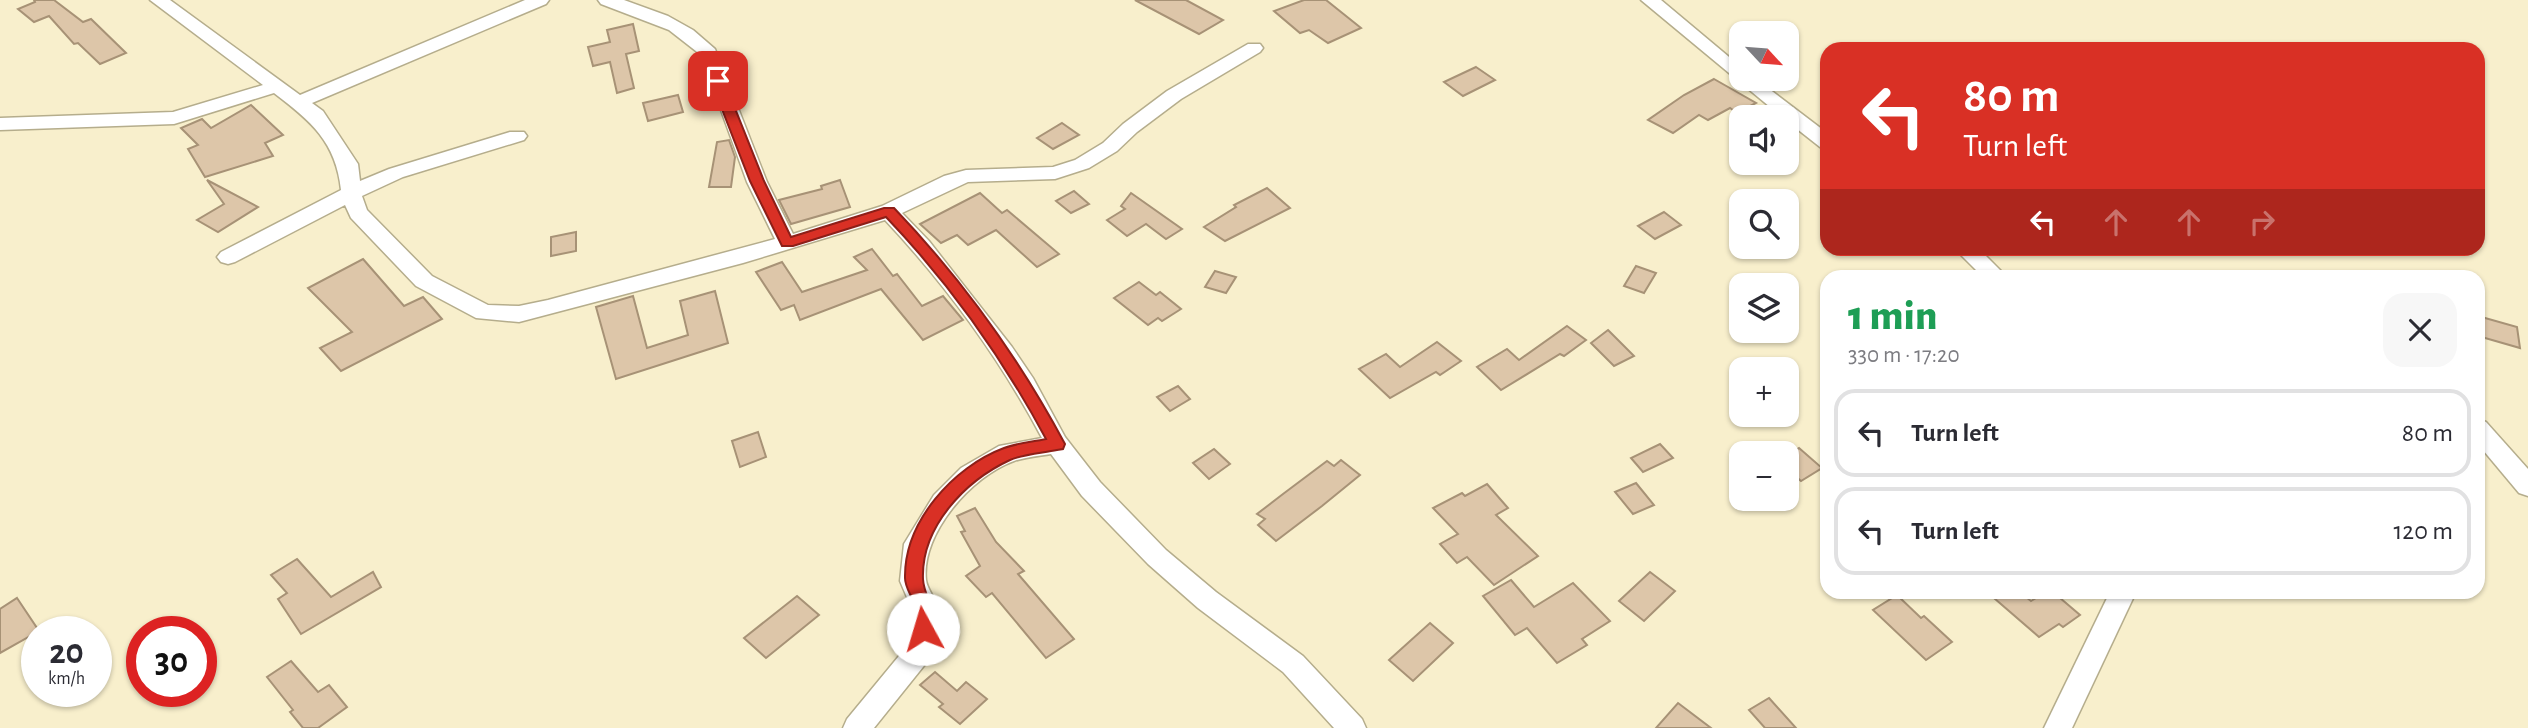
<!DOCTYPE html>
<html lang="en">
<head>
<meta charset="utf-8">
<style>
	:root { --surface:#fff; --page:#f7f7f7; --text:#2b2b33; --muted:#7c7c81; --line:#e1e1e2 }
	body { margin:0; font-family:"Alegreya Sans",sans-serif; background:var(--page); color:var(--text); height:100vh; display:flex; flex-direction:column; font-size:26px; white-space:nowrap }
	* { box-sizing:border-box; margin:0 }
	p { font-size:23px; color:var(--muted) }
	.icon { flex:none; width:38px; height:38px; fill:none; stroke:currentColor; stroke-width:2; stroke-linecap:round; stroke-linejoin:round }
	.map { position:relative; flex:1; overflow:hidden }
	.side { position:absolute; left:1820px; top:270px; width:665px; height:329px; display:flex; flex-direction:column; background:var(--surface); border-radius:21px; box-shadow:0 2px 5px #0004 }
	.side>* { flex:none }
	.hud { position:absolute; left:1820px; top:42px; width:665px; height:214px; border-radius:21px; box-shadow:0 2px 5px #0004; background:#d93025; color:#fff; overflow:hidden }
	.needle { width:46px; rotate:116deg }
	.controls { position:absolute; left:1729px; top:21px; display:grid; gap:14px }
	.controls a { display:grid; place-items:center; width:70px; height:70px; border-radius:14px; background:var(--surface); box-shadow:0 2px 5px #0004; font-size:35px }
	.speed { position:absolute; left:21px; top:616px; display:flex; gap:14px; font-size:35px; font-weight:700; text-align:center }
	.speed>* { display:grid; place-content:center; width:91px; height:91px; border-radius:50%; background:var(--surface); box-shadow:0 2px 5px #0004; line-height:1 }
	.speed small { font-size:18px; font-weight:400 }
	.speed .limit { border:10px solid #d22; background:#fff; color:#111 }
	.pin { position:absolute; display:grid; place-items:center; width:60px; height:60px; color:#fff; margin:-30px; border-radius:14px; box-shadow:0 4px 10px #0006 }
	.me { position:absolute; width:77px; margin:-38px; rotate:354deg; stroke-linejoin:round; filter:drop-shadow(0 0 5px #0008) }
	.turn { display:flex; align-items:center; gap:24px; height:147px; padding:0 28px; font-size:32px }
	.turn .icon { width:91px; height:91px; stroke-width:2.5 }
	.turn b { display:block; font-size:49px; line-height:60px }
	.lanes { display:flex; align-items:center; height:66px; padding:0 28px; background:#0003; justify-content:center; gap:35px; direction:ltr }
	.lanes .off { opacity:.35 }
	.round { display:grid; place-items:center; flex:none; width:74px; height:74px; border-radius:21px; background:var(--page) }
	.overview { display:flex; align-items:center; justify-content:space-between; height:119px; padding:0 28px }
	h1 { font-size:42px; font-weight:800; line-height:52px; color:#1e9e55 }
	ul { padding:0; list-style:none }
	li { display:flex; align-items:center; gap:21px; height:88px; margin:0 14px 10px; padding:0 14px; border:4px solid var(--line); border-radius:21px }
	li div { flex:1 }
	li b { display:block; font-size:26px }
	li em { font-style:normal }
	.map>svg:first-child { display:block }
	.building { fill:#ddc6a9; stroke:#a79276; stroke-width:2 }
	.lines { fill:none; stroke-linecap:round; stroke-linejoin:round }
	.street-casing { stroke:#b5ad8c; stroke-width:3 }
	.street { fill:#fff; fill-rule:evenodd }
	.route { fill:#d93025; stroke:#8d1f18; stroke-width:2 }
</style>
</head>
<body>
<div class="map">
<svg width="2528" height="728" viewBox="0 0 2528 728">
	<rect width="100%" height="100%" fill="#f8efcc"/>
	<!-- building -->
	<g class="building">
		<path d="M34,0h20l29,22 8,-3 35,34 -26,11 -22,-21 -4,1 -25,-28 -15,6 -16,-13 17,-7z"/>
		<path d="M1135,0h51l37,20 -24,14z"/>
		<path d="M1304,0h22l35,28 -33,15 -19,-13 -9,3 -26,-22z"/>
		<path d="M633,24l6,27 -13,3 8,34 -17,5 -7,-31 -17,4 -5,-19 22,-5 -3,-12z"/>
		<path d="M1476,67l19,13 -32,16 -19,-14z"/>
		<path d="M1714,79l42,24 -19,10 -7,-5 -22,12 -9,-5 -26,18 -25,-13 36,-25z"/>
		<path d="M678,95l5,17 -35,9 -5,-18z"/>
		<path d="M251,105l32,30 -18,8 8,13 -68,21 -17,-28 10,-4 -17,-17 21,-9 9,9z"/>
		<path d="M1062,123l17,12 -26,14 -16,-11z"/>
		<path d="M729,140l6,17 -4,30h-22l8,-45z"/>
		<path d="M207,180l51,27 -40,25 -21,-12 27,-16z"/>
		<path d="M840,180l10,27 -59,17 -12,-24 43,-11 -1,-3z"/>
		<path d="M1267,188l23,20 -65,33 -21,-14 32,-20 -2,-2z"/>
		<path d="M1074,191l15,13 -18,9 -15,-12z"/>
		<path d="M980,193l22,20 5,-3 52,44 -22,13 -41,-37 -28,15 -11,-10 -16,8 -21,-19z"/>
		<path d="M1131,193l51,36 -16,10 -20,-15 -19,12 -20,-16 18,-11 -4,-3z"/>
		<path d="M1664,212l17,13 -26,14 -17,-13z"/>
		<path d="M576,232v19l-25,5v-19z"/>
		<path d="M872,249l21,27 4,-2 25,32 21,-10 20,24 -40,20 -42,-51 -81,31 -6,-15 -13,5 -25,-38 26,-10 20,30 65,-22 -13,-13z"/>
		<path d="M363,259l41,47 19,-9 19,22 -101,52 -21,-23 32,-16 -44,-44z"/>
		<path d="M1636,266l20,7 -12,20 -20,-7z"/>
		<path d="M1215,271l21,6 -10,16 -21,-6z"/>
		<path d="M1139,282l17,13 4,-3 21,17 -19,12 -4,-3 -10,7 -34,-27z"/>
		<path d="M715,291l13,52 -112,36 -20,-72 37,-11 14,52 41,-13 -8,-34z"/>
		<path d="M2478,316l39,11 3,21 -42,-12z"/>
		<path d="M1567,326l19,14 -22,16 -4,-2 -59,36 -24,-23 30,-18 12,11z"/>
		<path d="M1608,330l26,26 -20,10 -23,-23z"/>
		<path d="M1437,342l24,19 -21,14 -4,-3 -46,26 -31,-29 27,-15 14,13z"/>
		<path d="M1178,386l12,13 -20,12 -13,-14z"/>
		<path d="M758,432l8,25 -26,10 -8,-26z"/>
		<path d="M1660,444l13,14 -30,14 -12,-14z"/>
		<path d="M1799,448l23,20 -21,13 -14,-12v-13z"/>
		<path d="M1214,449l16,15 -21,15 -16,-16z"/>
		<path d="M1341,460l19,15 -38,31 -46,35 -18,-16 7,-6 -8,-5 26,-20 44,-33 7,5z"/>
		<path d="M1636,483l18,22 -21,9 -18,-22z"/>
		<path d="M1487,484l21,24 -12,7 42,41 -44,29 -27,-28 -10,6 -17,-19 18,-10 -25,-26 29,-15 3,3z"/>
		<path d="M975,508l21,34 28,29 -6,3 56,65 -28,19 -54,-65 -6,4 -20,-21 14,-10 -19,-34 4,-1 -8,-15z"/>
		<path d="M297,559l34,38 42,-25 8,15 -80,47 -23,-35 9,-6 -16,-18z"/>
		<path d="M1650,572l25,19 -31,30 -25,-20z"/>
		<path d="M1511,580l23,27 39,-24 37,38 -28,18 5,6 -30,18 -30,-35 -12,7 -32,-39z"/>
		<path d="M1987,592h33l11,9 15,-9h7l27,23 -17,12 -4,-3 -20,13z"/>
		<path d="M1897,595l24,23 3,-2 28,26 -26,18 -53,-50z"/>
		<path d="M797,596l22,19 -53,43 -22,-20z"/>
		<path d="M17,598l22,33 -39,22v-44z"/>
		<path d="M1430,623l23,20 -40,38 -24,-21z"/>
		<path d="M291,661l27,31 11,-7 18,22 -29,21h-15l-13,-16 3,-2 -26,-33z"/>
		<path d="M935,672l22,19 9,-9 21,17 -27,25 -21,-17 4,-3 -23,-19z"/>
		<path d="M1769,698l27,30h-31l-16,-18z"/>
		<path d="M1678,703l33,25h-55z"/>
	</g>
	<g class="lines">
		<defs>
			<g id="street">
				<path d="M150,0h20l130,95 225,-95h24l-3,4 -234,99 11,8 35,53 2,17 29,-12 121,-37h14l3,4 -3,4 -121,37 -41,19 5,14 65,66 56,29 31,1 29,-6 227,-61 -28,-57 -46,-127 -32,-25 -68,-26 -3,-4h26l44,16 25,14 22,19 52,133 26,52 89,-28 62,-30 22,-6 87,-3 22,-7 28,-17 20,-19 44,-33 81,-47h12l3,4 -3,4 -79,47 -44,33 -20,19 -28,17 -34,11 -87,3 -66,31 27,28 83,106 21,31 32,59 35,45 66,68 50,42 87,64 59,63 4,9h-32l-51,-56 -85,-64 -50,-44 -66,-68 -31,-42c-12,2 -25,3 -37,7 -42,15 -93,72 -88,119 1,10 11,19 12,30 2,13 -2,35 -7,47l-57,71h-31l4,-9 61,-74 4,-36 -12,-28 4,-37 30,-49 27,-27 38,-22 43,-8c-42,-79 -96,-153 -157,-218l-142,43 -224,59 -43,-4 -60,-32 -65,-68 -6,-13 -110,57 -7,2 -7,-2 -4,-5 4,-5 120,-62c-5,-48 -30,-69 -67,-97l-100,31 -174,6v-12l173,-6 90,-27z"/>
				<path d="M1641,0h20l80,67v12h15l71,54v16l-7,-2 -33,-26v-4h-5z"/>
				<path d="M1954,248h24l28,28h-24z"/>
				<path d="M2478,419l8,3 42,47v27l-9,-3 -41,-49z"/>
				<path d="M2110,592h26l-64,136h-28z"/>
			</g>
		</defs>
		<!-- street casing -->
		<use href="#street" class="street-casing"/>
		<!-- street -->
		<use href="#street" class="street"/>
	</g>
	<!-- route -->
	<path class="route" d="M718,77l6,4 40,100 27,56 93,-29h10c68,71 125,150 171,236l-2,5 -6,1c-15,3 -34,4 -47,10 -45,21 -89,67 -87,119 1,21 18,31 6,56l-6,2 -7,-2c-4,-10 1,-17 -1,-27 -1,-10 -10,-19 -10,-30 -1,-56 48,-111 99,-130 13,-5 28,-6 42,-9 -43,-80 -97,-156 -160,-222l-93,29h-11l-32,-65 -39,-100z"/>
</svg>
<div class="controls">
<a><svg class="needle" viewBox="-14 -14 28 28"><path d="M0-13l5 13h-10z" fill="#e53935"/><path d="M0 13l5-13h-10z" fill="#7c7c81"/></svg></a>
<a><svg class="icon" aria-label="sound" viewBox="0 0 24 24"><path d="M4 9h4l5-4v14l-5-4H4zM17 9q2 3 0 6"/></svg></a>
<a><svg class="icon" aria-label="search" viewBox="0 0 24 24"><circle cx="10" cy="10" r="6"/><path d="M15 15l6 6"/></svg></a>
<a><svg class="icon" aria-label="layers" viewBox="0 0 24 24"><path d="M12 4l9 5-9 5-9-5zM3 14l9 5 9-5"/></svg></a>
<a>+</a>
<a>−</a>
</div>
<div class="speed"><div>20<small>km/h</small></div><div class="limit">30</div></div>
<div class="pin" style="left:718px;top:81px;background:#d93025"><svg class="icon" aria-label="arrive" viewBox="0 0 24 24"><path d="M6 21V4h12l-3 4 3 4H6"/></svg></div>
<svg class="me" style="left:923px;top:629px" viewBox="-20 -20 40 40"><circle r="19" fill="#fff"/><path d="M0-13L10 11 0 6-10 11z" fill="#d93025"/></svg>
<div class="hud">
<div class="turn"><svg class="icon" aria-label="left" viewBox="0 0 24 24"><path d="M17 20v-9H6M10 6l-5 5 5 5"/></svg><div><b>80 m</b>Turn left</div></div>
<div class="lanes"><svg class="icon" aria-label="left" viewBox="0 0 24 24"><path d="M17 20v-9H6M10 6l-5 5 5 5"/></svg><svg class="icon off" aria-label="ahead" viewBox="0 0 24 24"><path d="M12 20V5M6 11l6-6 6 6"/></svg><svg class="icon off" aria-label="ahead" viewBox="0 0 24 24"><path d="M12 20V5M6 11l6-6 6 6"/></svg><svg class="icon off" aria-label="right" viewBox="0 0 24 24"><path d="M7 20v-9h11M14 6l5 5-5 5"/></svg></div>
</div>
<section class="side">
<div class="overview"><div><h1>1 min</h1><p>330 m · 17:20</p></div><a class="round"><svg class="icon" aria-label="close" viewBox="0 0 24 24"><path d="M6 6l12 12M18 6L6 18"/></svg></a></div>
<ul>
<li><svg class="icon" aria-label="left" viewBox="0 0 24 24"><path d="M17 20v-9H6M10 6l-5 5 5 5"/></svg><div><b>Turn left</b></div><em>80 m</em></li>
<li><svg class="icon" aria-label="left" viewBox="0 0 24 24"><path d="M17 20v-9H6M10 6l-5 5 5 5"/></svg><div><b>Turn left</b></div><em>120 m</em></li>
</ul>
</section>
</div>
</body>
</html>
